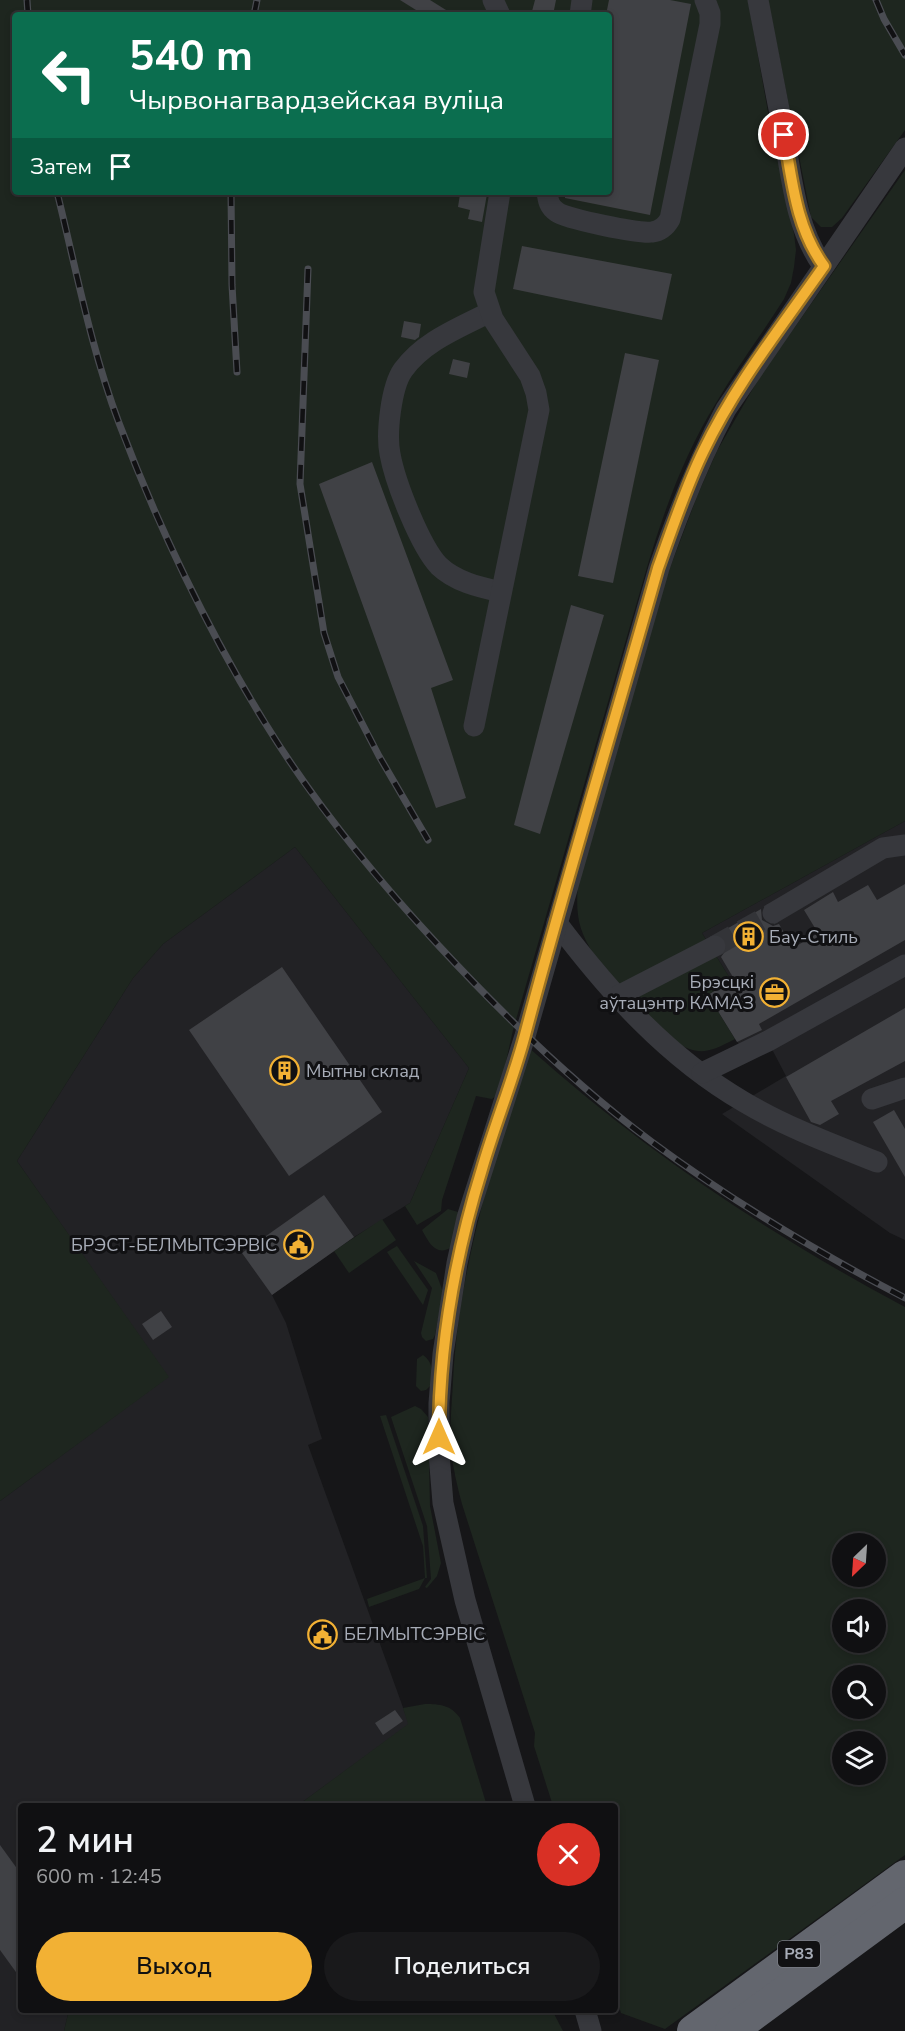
<!DOCTYPE html>
<html lang="ru">
<head>
<meta charset="utf-8">
<style>
	:root { --surface:#101012; --page:#19191b; --text:#f1f3f6; --muted:#9c9d9f; --line:#303032; --accent:#f2b134 }
	body { margin:0; font-family:"Nunito Sans",sans-serif; background:var(--page); color:var(--text); height:100vh; display:flex; flex-direction:column; font-size:22px; white-space:nowrap }
	* { box-sizing:border-box; margin:0 }
	p { font-size:20px; color:var(--muted) }
	.icon { flex:none; width:33px; height:33px; fill:none; stroke:currentColor; stroke-width:2; stroke-linecap:round; stroke-linejoin:round }
	.map { position:relative; flex:1; overflow:hidden }
	.sheet { position:absolute; left:18px; top:1803px; width:600px; height:210px; display:flex; flex-direction:column; background:var(--surface); border-radius:6px; box-shadow:0 3px 9px #0003,0 0 0 2px var(--line) }
	.sheet>* { flex:none }
	.guide { position:absolute; left:12px; top:12px; width:600px; height:183px; border-radius:6px; box-shadow:0 3px 9px #0003,0 0 0 2px var(--line); background:#0b6e4f; color:#fff; overflow:hidden }
	.needle { width:39px; rotate:205deg }
	.tools { position:absolute; left:832px; top:1533px; display:grid; gap:12px }
	.tools a { display:grid; place-items:center; width:54px; height:54px; border-radius:50%; background:var(--surface); box-shadow:0 3px 9px #0003,0 0 0 2px var(--line); font-size:30px }
	.pin { position:absolute; display:grid; place-items:center; width:51px; height:51px; color:#fff; margin:-26px; border:3px solid #fff; border-radius:50%; box-shadow:0 2px 6px #0007 }
	.me { position:absolute; width:66px; margin:-33px; rotate:0deg; stroke-linejoin:round; filter:drop-shadow(0 0 4px #0008) }
	.turn { display:flex; align-items:center; gap:21px; height:126px; padding:0 18px; font-size:27px }
	.turn .icon { width:78px; height:78px; stroke-width:2.5 }
	.turn b { display:block; font-size:42px; line-height:51px }
	.then { display:flex; align-items:center; height:57px; padding:0 18px; background:#0003; gap:12px; font-size:22px }
	.round { display:grid; place-items:center; flex:none; width:63px; height:63px; border-radius:32px; background:var(--page) }
	.summary { display:flex; align-items:center; justify-content:space-between; height:102px; padding:0 18px }
	h1 { font-size:36px; font-weight:600; line-height:45px }
	.action { display:flex; gap:12px; margin-top:auto; padding:12px 18px }
	.action a { flex:1; height:69px; border-radius:36px; background:var(--accent); color:#111; font-size:24px; font-weight:600; line-height:69px; text-align:center }
	.action a+a { background:var(--page); color:var(--text) }
	.map>svg:first-child { display:block }
	.built { fill:#222225 }
	.green { fill:#1e261f; fill-rule:evenodd }
	.building { fill:#404145 }
	.lines { fill:none; stroke-linecap:round; stroke-linejoin:round }
	.minor-tunnel { stroke:#333438; stroke-width:21; stroke-dasharray:21 10; stroke-linecap:butt }
	.minor { stroke:#37383d; stroke-width:21 }
	.highway { stroke:#63666e; stroke-width:32 }
	.rail-casing { stroke:#4a4c52; stroke-width:7 }
	.rail { stroke:#111113; stroke-width:4.5; stroke-dasharray:14; stroke-linecap:butt }
	.route-casing { stroke:#9d7322; stroke-width:15 }
	.route { stroke:#f2b134; stroke-width:10 }
	.labels { text-anchor:middle; dominant-baseline:central; stroke-width:6; stroke-linejoin:round; paint-order:stroke }
	.shield { fill:#111113; stroke:#7b7e86; stroke-width:1.5 }
	.shield-label { font-size:16px; font-weight:bold; fill:#a8adb8 }
	.poi-label { font-size:18px; fill:#a8adb8; stroke:#111113; text-anchor:start }
</style>
</head>
<body>
<div class="map">
<svg width="905" height="2031" viewBox="0 0 905 2031">
	<rect width="100%" height="100%" fill="#161618"/>
	<!-- built -->
	<g class="built">
		<path d="M905,821v419l-15,-7 -168,-119 64,-38 -23,-44 -23,14 -32,-51 23,-15 -29,-47z"/>
		<path d="M295,847l174,221 -59,135 -56,34 -82,58 14,28 36,116 -14,6 101,279 -112,82h-276v204h48l-5,21h-64v-530l168,-124 -151,-216 116,-183 30,-34z"/>
	</g>
	<!-- green -->
	<g class="green">
		<path d="M0,0h748l20,112 26,122 2,16 -2,17 -3,16 -7,16c-22,35 -47,68 -68,104 -31,50 -51,105 -68,161l-135,466 -14,63 -7,6 -16,-3 -34,104 -1,11 -24,14 -12,-19 5,-3 59,-135 -174,-221 -132,97 -30,34 -116,183 152,216 -169,124zM15,15h594v177h-594z"/>
		<path d="M768,0h137v130l-63,88 -10,9h-11l-10,-10z"/>
		<path d="M905,170v651l-203,112 29,47 -23,15 27,44c-27,14 -36,18 -63,1 -30,-32 -89,-80 -94,-125 -2,-15 0,-31 2,-46l85,-288 33,-87 19,-43 42,-73z"/>
		<path d="M528,1047c116,104 240,187 377,260v548l-240,174 -44,-16 -6,-19v-188h-62l-19,-60 1,-13 -73,-229c-5,-18 -9,-36 -11,-54 -2,-22 1,-46 2,-69 6,-118 42,-221 75,-334zM843,1544h33v32h-33zM843,1610h33v32h-33zM843,1676h33v32h-33zM843,1742h33v32h-33z"/>
		<path d="M448,1209l10,3 -6,35c-16,10 -23,-4 -30,-17z"/>
		<path d="M382,1219l14,21 -47,33 -15,-22z"/>
		<path d="M397,1246l31,44 -5,15 -36,-53z"/>
		<path d="M414,1261l22,12 7,19 -8,43 -2,4 -7,2 -4,-4 -1,-4 11,-45z"/>
		<path d="M423,1355c11,8 9,17 8,30l-5,5 -5,1 -5,-5 1,-27z"/>
		<path d="M415,1406l6,3 7,8 2,89 11,57 -4,13 -10,12 -2,-1 6,-8 -4,-53 -36,-109z"/>
		<path d="M386,1415l37,111 4,52h-2l-6,11 -50,18 -2,-8 58,-21 -2,-32 -43,-130z"/>
		<path d="M425,1704c15,0 26,1 35,14l27,88h-190l111,-82 -5,-16z"/>
		<path d="M69,2010h483l11,21h-499z"/>
	</g>
	<!-- building -->
	<g class="building">
		<path d="M400,0h30l24,15h-30z"/>
		<path d="M535,0h21l-3,15h-22z"/>
		<path d="M609,0h61l21,4 -41,211 -85,-17v-6h44v-177h-3z"/>
		<path d="M474,192l13,2 -5,28 -14,-3 2,-9 -12,-3 2,-13 13,3z"/>
		<path d="M522,246l150,28 -10,46 -149,-31z"/>
		<path d="M404,321l17,3 -2,13 -4,3 -14,-3z"/>
		<path d="M625,353l34,7 -46,223 -35,-7z"/>
		<path d="M453,359l17,4 -3,15 -18,-4z"/>
		<path d="M372,462l81,218 -22,8 35,110 -30,10 -117,-324z"/>
		<path d="M571,605l33,10 -64,219 -26,-9z"/>
		<path d="M905,884v56l-146,84 3,6 -25,12 -29,-47 26,-16 -13,-22 7,-10 -1,-6 -9,-7 43,-25 1,11 11,6 6,-2 14,24 25,-15 -14,-23 29,-18 5,10 30,-17 9,15z"/>
		<path d="M282,967l100,145 -93,64 -100,-146z"/>
		<path d="M905,1008v53l-74,40 8,13 -19,11 -9,-3 -25,-45z"/>
		<path d="M894,1110l11,19v48l-32,-55z"/>
		<path d="M324,1195l30,42 -82,58 -30,-42z"/>
		<path d="M161,1311l11,16 -19,13 -11,-16z"/>
		<path d="M395,1710l8,11 -20,14 -8,-12z"/>
		<path d="M0,1845l21,29v105l-21,-29z"/>
	</g>
	<g class="lines">
		<!-- minor-tunnel -->
		<path class="minor-tunnel" d="M715,946l58,-33"/>
		<!-- minor -->
		<g class="minor">
			<path d="M493,0l7,15"/>
			<path d="M758,0c9,45 17,90 26,135 8,45 12,93 39,131"/>
			<path d="M580,15l2,-15"/>
			<path d="M547,192c1,8 2,15 10,20 9,7 83,22 95,20 9,-1 14,-6 18,-13l40,-195v-11l-5,-13"/>
			<path d="M490,312c-31,16 -66,29 -87,58 -12,17 -17,64 -13,84 5,28 30,92 49,112 17,16 40,21 62,26"/>
			<path d="M474,726l65,-316 -3,-17 -6,-17 -37,-57 -9,-27 16,-100"/>
			<path d="M773,913l110,-65 22,-3"/>
			<path d="M557,923c52,69 111,135 187,179 42,25 88,42 133,60"/>
			<path d="M616,997l99,-51"/>
			<path d="M702,1073l66,-32 137,-76"/>
			<path d="M872,1099l33,-11"/>
			<path d="M525,1806l-60,-206 -22,-97 -4,-49v-51l4,-49 14,-91 10,-45 58,-182 134,-468c19,-55 40,-108 67,-159l179,-261"/>
			<path d="M585,2010l6,21"/>
		</g>
		<!-- highway -->
		<g class="highway">
			<path d="M693,2031l212,-155"/>
			<path d="M731,2031l174,-128"/>
		</g>
		<defs>
			<g id="rail">
				<path d="M27,0l1,15"/>
				<path d="M876,0l8,19 21,36"/>
				<path d="M254,15l3,-15"/>
				<path d="M57,192c19,77 34,157 62,231 38,101 89,208 146,300 49,80 110,154 174,223 66,71 135,138 213,196 80,59 165,110 253,156"/>
				<path d="M231,192l1,93 5,87"/>
				<path d="M308,269l-8,215 24,149 14,44 41,79 49,84"/>
			</g>
		</defs>
		<!-- rail casing -->
		<use href="#rail" class="rail-casing"/>
		<!-- rail -->
		<use href="#rail" class="rail"/>
	</g>
	<g class="lines">
		<defs>
			<path id="route" d="M439,1437c0,-91 16,-181 43,-268 13,-45 31,-89 43,-134 41,-156 89,-311 133,-467 14,-39 27,-79 45,-116 32,-67 79,-126 121,-186 -28,-38 -32,-86 -40,-131"/>
		</defs>
		<!-- route casing -->
		<use href="#route" class="route-casing"/>
		<!-- route -->
		<use href="#route" class="route"/>
	</g>
	<!-- icons -->
	<defs>
		<symbol id="building-ring" viewBox="-11 -11 22 22"><circle r="9.5" fill="#111113" stroke="#f2b134" stroke-width="1.5"/><path d="M-4-6H4V6H1V3H-1V6H-4ZM-2.5-4.3h1.7v1.8h-1.7ZM.8-4.3h1.7v1.8H.8ZM-2.5-1h1.7V.8h-1.7ZM.8-1h1.7V.8H.8Z" fill="#f2b134"/></symbol>
		<symbol id="office-ring" viewBox="-11 -11 22 22"><circle r="9.5" fill="#111113" stroke="#f2b134" stroke-width="1.5"/><path d="M-6-3h4V-5.5h4V-3h4V5H-6ZM-1-4.5V-3h2v-1.5ZM-6 0V1H6V0Z" fill="#f2b134"/></symbol>
		<symbol id="civic-ring" viewBox="-11 -11 22 22"><circle r="9.5" fill="#111113" stroke="#f2b134" stroke-width="1.5"/><path d="M-.6-6.5H3V-4.5H.6V-3L4-1V1h2V6H-6V1h2V-1L-.6-3ZM-1.2 2.5V6h2.4V2.5Z" fill="#f2b134"/></symbol>
	</defs>
	<g fill-rule="evenodd">
		<use href="#building-ring" x="732" y="920" width="33" height="33"/>
		<use href="#office-ring" x="758" y="976" width="33" height="33"/>
		<use href="#building-ring" x="268" y="1054" width="33" height="33"/>
		<use href="#civic-ring" x="282" y="1228" width="33" height="33"/>
		<use href="#civic-ring" x="306" y="1618" width="33" height="33"/>
	</g>
	<g class="labels">
		<!-- shield labels -->
		<rect class="shield" x="778" y="1941" width="42" height="26" rx="4.5"/>
		<g class="shield-label">
			<text x="799" y="1954">Р83</text>
		</g>
		<!-- poi labels -->
		<g class="poi-label">
			<text x="769" y="937">Бау-Стиль</text>
			<text x="754" y="982" text-anchor="end">Брэсцкі<tspan x="754" dy="21">аўтацэнтр КАМАЗ</tspan></text>
			<text x="306" y="1071">Мытны склад</text>
			<text x="277" y="1245" text-anchor="end">БРЭСТ-БЕЛМЫТСЭРВІС</text>
			<text x="344" y="1634">БЕЛМЫТСЭРВІС</text>
		</g>
	</g>
</svg>
<div class="tools">
<a><svg class="needle" viewBox="-14 -14 28 28"><path d="M0-13l5 13h-10z" fill="#e53935"/><path d="M0 13l5-13h-10z" fill="#9c9d9f"/></svg></a>
<a><svg class="icon" aria-label="sound" viewBox="0 0 24 24"><path d="M4 9h4l5-4v14l-5-4H4zM17 9q2 3 0 6"/></svg></a>
<a><svg class="icon" aria-label="search" viewBox="0 0 24 24"><circle cx="10" cy="10" r="6"/><path d="M15 15l6 6"/></svg></a>
<a><svg class="icon" aria-label="layers" viewBox="0 0 24 24"><path d="M12 4l9 5-9 5-9-5zM3 14l9 5 9-5"/></svg></a>
</div>
<div class="pin" style="left:784px;top:135px;background:#d93025"><svg class="icon" aria-label="arrive" viewBox="0 0 24 24"><path d="M6 21V4h12l-3 4 3 4H6"/></svg></div>
<svg class="me" style="left:439px;top:1437px" viewBox="-20 -20 40 40"><path d="M0-17L14 15 0 8-14 15z" fill="#f2b134" stroke="#fff" stroke-width="4"/></svg>
<div class="guide">
<div class="turn"><svg class="icon" aria-label="left" viewBox="0 0 24 24"><path d="M17 20v-9H6M10 6l-5 5 5 5"/></svg><div><b>540 m</b>Чырвонагвардзейская вуліца</div></div>
<div class="then">Затем<svg class="icon" aria-label="arrive" viewBox="0 0 24 24"><path d="M6 21V4h12l-3 4 3 4H6"/></svg></div>
</div>
<section class="sheet">
<div class="summary"><div><h1>2 мин</h1><p>600 m · 12:45</p></div><a class="round" style="background:#d93025;color:#fff"><svg class="icon" aria-label="close" viewBox="0 0 24 24"><path d="M6 6l12 12M18 6L6 18"/></svg></a></div>
<div class="action"><a>Выход</a><a>Поделиться</a></div>
</section>
</div>
</body>
</html>
